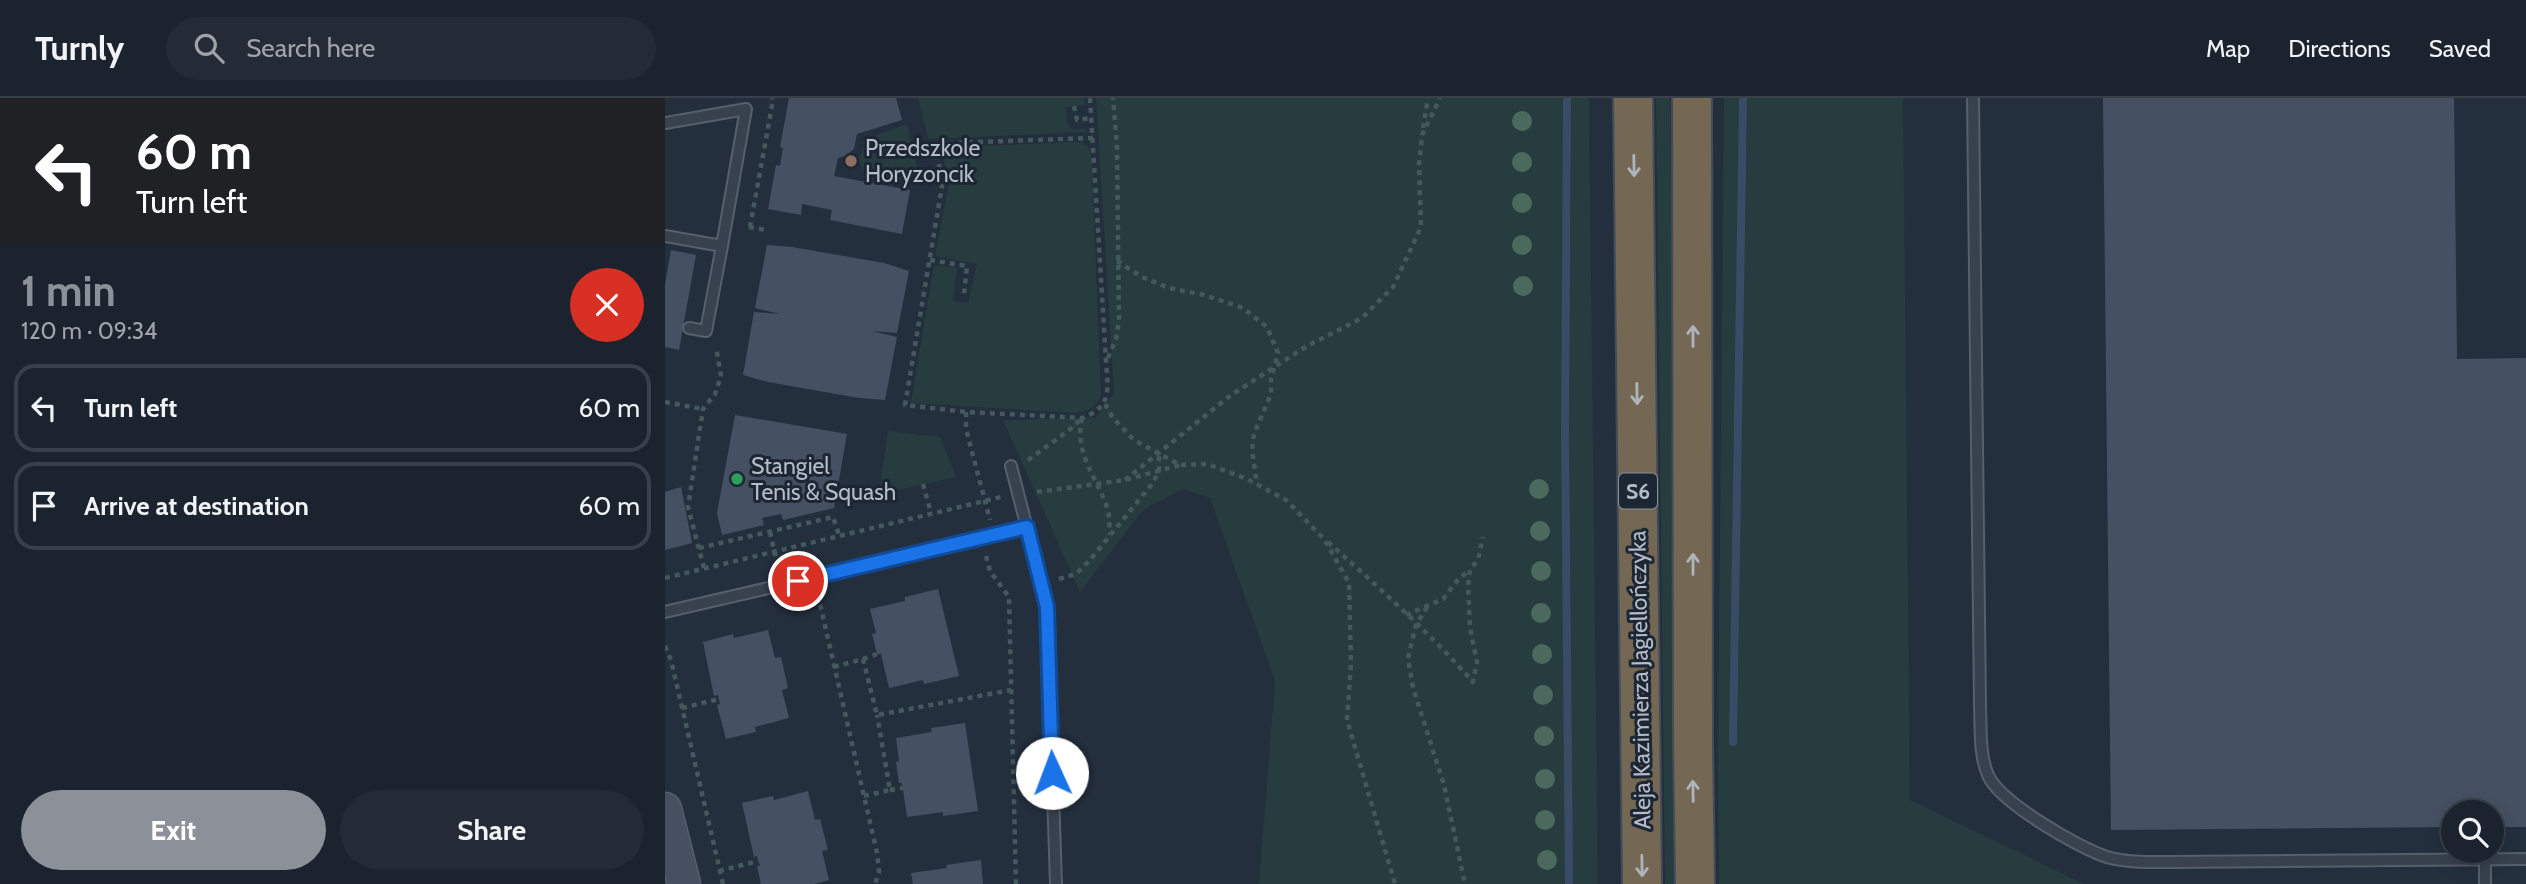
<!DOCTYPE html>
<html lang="en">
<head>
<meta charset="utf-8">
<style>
	:root { --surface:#1b232e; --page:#242b36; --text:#f1f3f6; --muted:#a0a4aa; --line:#39404a; --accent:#8c9099 }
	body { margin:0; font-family:Cabin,sans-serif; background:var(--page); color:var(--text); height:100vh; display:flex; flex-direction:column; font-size:26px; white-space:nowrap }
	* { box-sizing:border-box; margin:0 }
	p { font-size:23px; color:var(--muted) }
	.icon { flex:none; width:38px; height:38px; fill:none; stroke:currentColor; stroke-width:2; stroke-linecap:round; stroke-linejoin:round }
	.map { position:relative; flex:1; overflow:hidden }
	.side { display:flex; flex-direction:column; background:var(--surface); width:665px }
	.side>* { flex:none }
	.hud { background:#202124; color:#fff; overflow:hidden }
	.controls { position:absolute; left:1776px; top:702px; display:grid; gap:14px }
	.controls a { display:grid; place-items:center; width:63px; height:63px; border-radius:50%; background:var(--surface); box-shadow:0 4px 18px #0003,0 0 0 2px var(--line); font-size:35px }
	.pin { position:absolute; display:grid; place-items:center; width:60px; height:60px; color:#fff; margin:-30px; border:4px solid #fff; border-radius:50%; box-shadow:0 2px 7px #0007 }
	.me { position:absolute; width:77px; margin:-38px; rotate:358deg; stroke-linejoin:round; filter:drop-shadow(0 0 5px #0008) }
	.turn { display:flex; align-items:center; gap:24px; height:147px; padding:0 21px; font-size:32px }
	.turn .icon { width:91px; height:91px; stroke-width:2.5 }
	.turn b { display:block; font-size:49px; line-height:60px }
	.round { display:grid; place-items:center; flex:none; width:74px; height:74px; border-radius:37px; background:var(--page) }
	.summary { display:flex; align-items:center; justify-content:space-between; height:119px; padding:0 21px }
	h1 { font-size:42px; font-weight:800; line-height:52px; color:var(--accent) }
	.cta { display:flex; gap:14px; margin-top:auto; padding:14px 21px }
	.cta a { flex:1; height:80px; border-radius:42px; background:var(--accent); color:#fff; font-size:28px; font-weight:800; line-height:80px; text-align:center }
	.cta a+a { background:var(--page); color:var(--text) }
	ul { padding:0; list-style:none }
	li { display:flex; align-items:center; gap:21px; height:88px; margin:0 14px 10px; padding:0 7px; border:4px solid var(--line); border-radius:21px }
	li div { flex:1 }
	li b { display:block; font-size:26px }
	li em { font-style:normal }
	header { display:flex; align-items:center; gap:42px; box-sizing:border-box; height:98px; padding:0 35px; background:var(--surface); border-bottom:2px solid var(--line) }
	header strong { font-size:33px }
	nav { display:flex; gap:38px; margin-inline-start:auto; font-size:24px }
	.search { width:490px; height:63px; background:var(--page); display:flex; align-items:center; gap:18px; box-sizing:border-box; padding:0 24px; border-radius:38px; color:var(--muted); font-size:26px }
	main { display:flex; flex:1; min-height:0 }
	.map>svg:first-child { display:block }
	.green { fill:#263c3f }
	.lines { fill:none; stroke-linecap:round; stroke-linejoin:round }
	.stream { stroke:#394c67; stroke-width:8 }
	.building { fill:#455162 }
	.lane-casing { stroke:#565f6c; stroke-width:14 }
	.secondary-casing { stroke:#565f6c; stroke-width:35 }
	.highway-casing { stroke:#434c59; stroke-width:42 }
	.path { stroke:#44595c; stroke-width:4.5; stroke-dasharray:5 5; stroke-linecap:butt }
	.lane { stroke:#38414e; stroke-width:10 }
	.secondary { stroke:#465061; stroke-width:32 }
	.highway { stroke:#746855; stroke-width:38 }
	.tree { fill:#4b6a5d }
	.oneway { stroke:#aeb4bd }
	.route-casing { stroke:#114b97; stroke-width:18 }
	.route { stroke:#1a73e8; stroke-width:12 }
	.education-dot { fill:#8d6e63; stroke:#1d2633; stroke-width:2.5 }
	.leisure-dot { fill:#2e9e5b; stroke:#1d2633; stroke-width:2.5 }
	.labels { text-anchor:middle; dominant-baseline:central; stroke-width:6; stroke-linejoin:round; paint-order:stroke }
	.shield { fill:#1d2633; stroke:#878f9c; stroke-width:2 }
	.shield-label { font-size:21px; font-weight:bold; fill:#b4bcc9 }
	.poi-label { font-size:23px; fill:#b4bcc9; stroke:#1d2633; text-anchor:start }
	.street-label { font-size:23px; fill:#b4bcc9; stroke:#1d2633 }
</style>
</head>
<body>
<header>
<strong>Turnly</strong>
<div class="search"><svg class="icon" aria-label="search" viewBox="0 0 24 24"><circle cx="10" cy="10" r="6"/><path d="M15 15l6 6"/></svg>Search here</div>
<nav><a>Map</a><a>Directions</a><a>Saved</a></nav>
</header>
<main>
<section class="side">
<div class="hud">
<div class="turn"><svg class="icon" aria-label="left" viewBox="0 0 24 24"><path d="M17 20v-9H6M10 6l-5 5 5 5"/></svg><div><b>60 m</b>Turn left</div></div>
</div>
<div class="summary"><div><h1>1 min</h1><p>120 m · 09:34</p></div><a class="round" style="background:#d93025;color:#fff"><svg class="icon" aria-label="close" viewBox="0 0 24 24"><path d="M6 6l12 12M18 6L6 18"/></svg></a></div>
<ul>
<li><svg class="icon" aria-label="left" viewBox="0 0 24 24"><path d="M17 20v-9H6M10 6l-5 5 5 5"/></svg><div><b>Turn left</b></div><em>60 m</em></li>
<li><svg class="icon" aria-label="arrive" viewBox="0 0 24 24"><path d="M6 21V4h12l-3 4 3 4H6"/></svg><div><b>Arrive at destination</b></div><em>60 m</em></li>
</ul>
<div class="cta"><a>Exit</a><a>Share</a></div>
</section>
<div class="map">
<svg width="1861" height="786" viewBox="0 0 1861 786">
	<rect width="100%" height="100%" fill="#242f3e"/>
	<!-- green -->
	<g class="green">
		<path d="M253,0h166l1,7 -19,2 1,15 5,7h14l1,3 -159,7z"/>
		<path d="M431,0h493l9,786h-339l16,-203 -65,-183 -27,-9 -40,21 -63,82 -77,-172 92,-2 19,-24z"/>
		<path d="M991,0h14l9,786h-14z"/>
		<path d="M1059,0h179l7,702 174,84h-365l-1,-137z"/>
		<path d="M242,26l11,48 -11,10 -41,-8 -8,-14 10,-22z"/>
		<path d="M417,44l6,4 4,13 9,238c-7,11 -12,15 -26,16l-164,-10 23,-138 23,3 -4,33 15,2 9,-39 -42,-8 14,-72 -5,-23 1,-9 8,-5z"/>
		<path d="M223,333l52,6 16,40 -77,17z"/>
	</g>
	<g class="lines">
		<!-- stream -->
		<g class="stream">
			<path d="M902,0l-2,336 4,450"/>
			<path d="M1068,644l10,-644"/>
		</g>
	</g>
	<!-- building -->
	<g class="building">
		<path d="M124,0h107l6,22 -45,14 -3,15 -9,7 -7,2 -4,18 76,14 -8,44 -72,-14 2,-10 -30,-6 -1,11 -33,-6 8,-44 4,1 3,-18 -3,-1z"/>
		<path d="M1438,0h351l3,261 69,-1v469h-34v-15h-39v15l-342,3z"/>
		<path d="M102,147l25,2 92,16 25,8 -12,62 -25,-2 25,6 -12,63 -26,-2 -91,-16 -25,-7 11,-63 26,2 -25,-6z"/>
		<path d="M6,152l25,5 -17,95 -14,-3v-62z"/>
		<path d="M70,317l112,19 -13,74 -51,12 -2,-6 -19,4 2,7 -42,10 -5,-22z"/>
		<path d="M16,389l11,56 -27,7v-58z"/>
		<path d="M273,491l21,87 -35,8 -1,-4 -34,8 -8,-34h-4l-5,-20 4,-1 -6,-24 35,-8v-4z"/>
		<path d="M103,532l7,28 6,-1 7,31 -6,2 7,28 -34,9 1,5 -30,7 -9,-34 3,-1 -2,-9 -4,1 -11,-54 30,-8 1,4z"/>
		<path d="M300,625l13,88 -35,5v-4l-36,5 -5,-34h-3l-3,-21 3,-1 -3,-23 36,-6 -1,-4z"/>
		<path d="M143,693l7,29 5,-1 8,31 -6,1 7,29 -15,4h-53l-4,-18h3l-3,-10 -3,1 -12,-54 31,-7 1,4z"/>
		<path d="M316,762l2,24h-70l-2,-11 36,-5 -1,-3z"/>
	</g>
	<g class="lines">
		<defs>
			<g id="lane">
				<path d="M1308,0l7,607c1,22 -1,50 8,70 11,27 91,73 119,82 21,6 44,5 65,5l354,-3"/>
				<path d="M0,25l81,-14 -24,137 -57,-10"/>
				<path d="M24,230l17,3 16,-85"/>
				<path d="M362,430l20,79 9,277"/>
				<path d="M0,514l362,-84 -16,-62"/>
				<path d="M1820,762v24"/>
			</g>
			<path id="secondary" d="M0,711l19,75"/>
			<g id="highway">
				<path d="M968,0l9,786"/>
				<path d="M1027,0l1,646 2,140"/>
			</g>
		</defs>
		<!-- lane casing -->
		<use href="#lane" class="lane-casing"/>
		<!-- secondary casing -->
		<use href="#secondary" class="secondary-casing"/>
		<!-- highway casing -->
		<use href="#highway" class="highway-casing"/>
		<!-- path -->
		<g class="path">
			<path d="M425,0l16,263c2,27 7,46 -24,57l-116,-6 -61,-7 38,-225 -6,-22 6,-11 7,-4 143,-5"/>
			<path d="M409,8l3,14 14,-2"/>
			<path d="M758,30l5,-30"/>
			<path d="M84,129l17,3"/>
			<path d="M85,129l23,-127 -1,-2"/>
			<path d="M265,162l37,6 -3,28"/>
			<path d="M452,163l25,16 27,11 35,7 39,13 24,19 11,26 -7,26v15l-17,40 -2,16 5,34"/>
			<path d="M443,260l8,-19 3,-19 -2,-173 -4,-49"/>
			<path d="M0,304l38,7"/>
			<path d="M440,306l8,14 21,22 46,25 27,-1 40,15 39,21 38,39 25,44 2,80 -4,57 48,164"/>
			<path d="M301,314v17l24,91"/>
			<path d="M417,320c-8,35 14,58 25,89 3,9 2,19 3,28"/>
			<path d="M363,362l40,-29 13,-12"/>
			<path d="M460,382l106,-85 76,-49 55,-28 31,-31 28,-60 -2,-63 3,-29 18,-37"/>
			<path d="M258,386l8,29"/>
			<path d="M372,394l88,-12 55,-15"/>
			<path d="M105,434l8,35"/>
			<path d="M663,444c50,45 101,90 145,140l4,-20 -7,-34 -2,-43 2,-16 8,-9 5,-23"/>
			<path d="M34,450l134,-31 6,18"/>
			<path d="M321,458l4,15 19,26 7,287"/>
			<path d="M39,470l-16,-61 15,-98 12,-15 6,-18 -5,-29"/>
			<path d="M0,480l336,-81"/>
			<path d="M394,481l17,-5 14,-14 62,-76 7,-13v-17"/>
			<path d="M153,497l59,258 2,19 -4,12"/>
			<path d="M762,509l-11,18 -8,33 5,30 31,97 21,99"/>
			<path d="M741,517l37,-16 14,-18 12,-11"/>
			<path d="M0,548l6,14 52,224"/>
			<path d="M198,561l14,-5"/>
			<path d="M169,569l29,-8 14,56 134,-25"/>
			<path d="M17,610l37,-9"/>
			<path d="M225,692l13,-2"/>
			<path d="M199,698l26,-6 -13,-75"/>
			<path d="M54,773l39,-10"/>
		</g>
		<!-- lane -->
		<use href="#lane" class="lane"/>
		<!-- secondary -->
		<use href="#secondary" class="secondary"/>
		<!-- highway -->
		<use href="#highway" class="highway"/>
	</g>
	<!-- trees -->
	<g class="tree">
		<circle cx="857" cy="23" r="10"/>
		<circle cx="857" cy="64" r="10"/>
		<circle cx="857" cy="105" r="10"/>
		<circle cx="857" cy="147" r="10"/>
		<circle cx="858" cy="188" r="10"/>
		<circle cx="874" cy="391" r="10"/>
		<circle cx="875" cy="433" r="10"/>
		<circle cx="876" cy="473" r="10"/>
		<circle cx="876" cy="515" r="10"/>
		<circle cx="877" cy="556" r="10"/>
		<circle cx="878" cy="597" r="10"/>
		<circle cx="879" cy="638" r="10"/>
		<circle cx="880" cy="681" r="10"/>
		<circle cx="880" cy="722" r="10"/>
		<circle cx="882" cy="762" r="10"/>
	</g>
	<!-- one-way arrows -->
	<defs><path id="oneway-shaft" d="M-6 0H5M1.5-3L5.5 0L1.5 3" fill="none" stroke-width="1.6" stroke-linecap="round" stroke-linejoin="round" transform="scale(1.75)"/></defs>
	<g class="oneway">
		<use href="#oneway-shaft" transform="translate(969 68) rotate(89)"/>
		<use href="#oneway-shaft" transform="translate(1028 238) rotate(-90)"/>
		<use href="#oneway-shaft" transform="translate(972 296) rotate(89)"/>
		<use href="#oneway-shaft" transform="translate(1028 466) rotate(-90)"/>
		<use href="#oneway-shaft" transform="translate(1028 693) rotate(-91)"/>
		<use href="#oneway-shaft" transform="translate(977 768) rotate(89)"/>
	</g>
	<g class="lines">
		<defs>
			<path id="route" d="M133,483l229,-54 20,80 5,166"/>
		</defs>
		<!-- route casing -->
		<use href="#route" class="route-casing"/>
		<!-- route -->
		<use href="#route" class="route"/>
	</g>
	<!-- markers -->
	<circle class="education-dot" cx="186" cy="63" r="7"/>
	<circle class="leisure-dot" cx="72" cy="381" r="7"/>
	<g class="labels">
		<!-- shield labels -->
		<rect class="shield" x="954" y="375.5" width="38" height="35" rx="5"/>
		<g class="shield-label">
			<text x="973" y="393">S6</text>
		</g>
		<!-- poi labels -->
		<g class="poi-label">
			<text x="200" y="50">Przedszkole<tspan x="200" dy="26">Horyzoncik</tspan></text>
			<text x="86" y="368">Stangiel<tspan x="86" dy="26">Tenis &amp; Squash</tspan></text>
		</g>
		<!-- street labels -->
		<g class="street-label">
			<text transform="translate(975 582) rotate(-91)">Aleja Kazimierza Jagiellończyka</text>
		</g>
	</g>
</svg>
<div class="controls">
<a><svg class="icon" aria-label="search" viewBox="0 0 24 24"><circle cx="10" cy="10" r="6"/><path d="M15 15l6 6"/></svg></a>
</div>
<div class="pin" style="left:133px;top:483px;background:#d93025"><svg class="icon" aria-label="arrive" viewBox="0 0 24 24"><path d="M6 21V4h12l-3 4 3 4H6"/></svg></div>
<svg class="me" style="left:387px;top:675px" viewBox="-20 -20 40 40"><circle r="19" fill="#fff"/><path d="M0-13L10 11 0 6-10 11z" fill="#1a73e8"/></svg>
</div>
</main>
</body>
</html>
